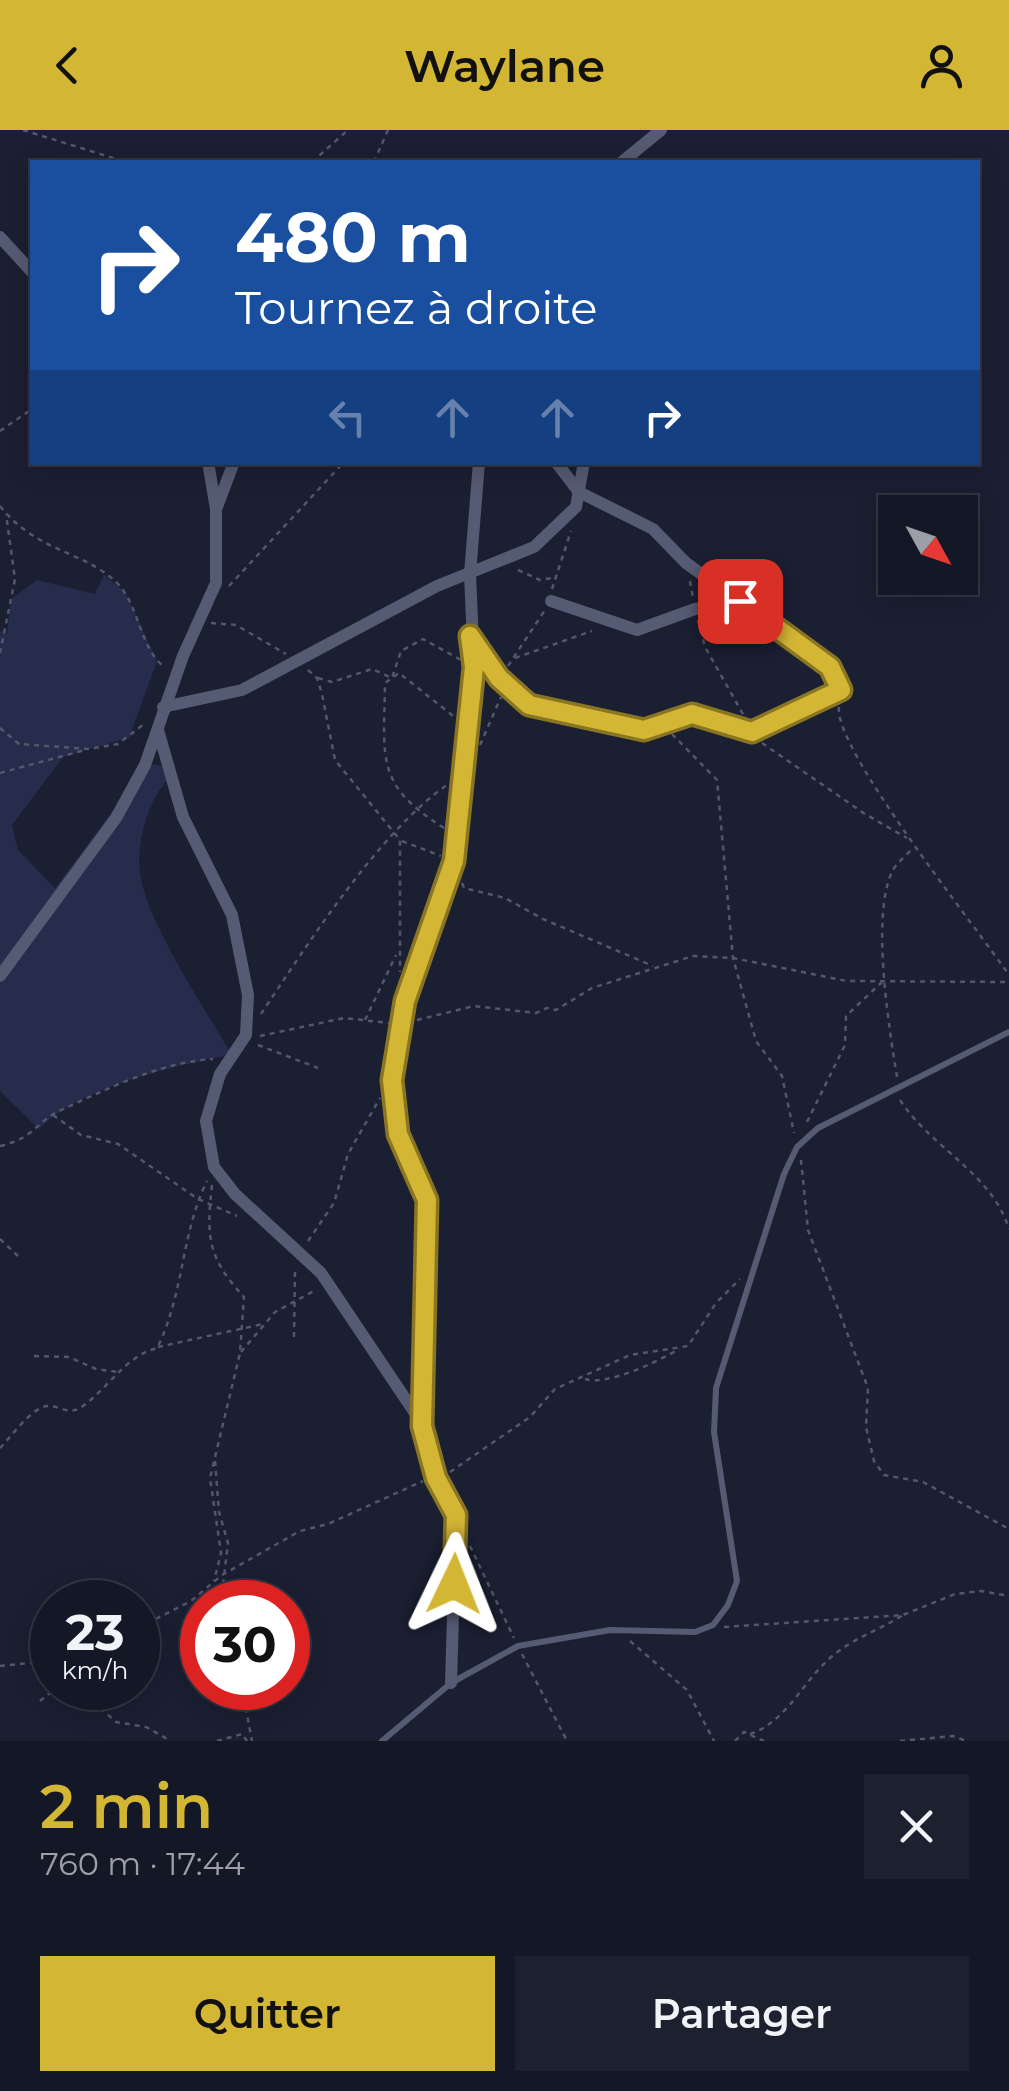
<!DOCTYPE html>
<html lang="fr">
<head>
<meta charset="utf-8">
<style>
	:root { --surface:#141726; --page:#1d202e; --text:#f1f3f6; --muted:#9d9fa7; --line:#333643; --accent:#d4b635 }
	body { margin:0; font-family:Montserrat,sans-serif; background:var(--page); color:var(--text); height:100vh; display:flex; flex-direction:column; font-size:38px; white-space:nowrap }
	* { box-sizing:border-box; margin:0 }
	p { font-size:32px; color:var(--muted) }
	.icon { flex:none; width:55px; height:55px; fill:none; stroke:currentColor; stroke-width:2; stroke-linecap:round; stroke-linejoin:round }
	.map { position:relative; height:1611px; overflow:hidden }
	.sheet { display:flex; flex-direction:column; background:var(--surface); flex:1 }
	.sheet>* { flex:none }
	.guide { position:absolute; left:30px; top:30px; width:950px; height:305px; border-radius:0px; box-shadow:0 5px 25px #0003,0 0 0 2px var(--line); background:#1a4fa0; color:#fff; overflow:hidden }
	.needle { width:65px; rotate:130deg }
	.fabs { position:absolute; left:878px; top:365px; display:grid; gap:20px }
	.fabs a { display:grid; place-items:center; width:100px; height:100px; border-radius:0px; background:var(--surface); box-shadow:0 5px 25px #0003,0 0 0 2px var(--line); font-size:50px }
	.speed { position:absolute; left:30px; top:1450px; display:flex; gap:20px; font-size:50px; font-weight:700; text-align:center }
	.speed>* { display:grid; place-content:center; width:130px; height:130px; border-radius:50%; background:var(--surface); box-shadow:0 5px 25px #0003,0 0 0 2px var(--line); line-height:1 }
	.speed small { font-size:25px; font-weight:400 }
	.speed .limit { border:15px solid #d22; background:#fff; color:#111 }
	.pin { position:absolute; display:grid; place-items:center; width:85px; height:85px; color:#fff; margin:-42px; border-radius:20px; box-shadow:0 5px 15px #0006 }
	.me { position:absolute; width:110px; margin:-55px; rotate:2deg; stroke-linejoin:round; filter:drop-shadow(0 0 8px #0008) }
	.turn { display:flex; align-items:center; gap:35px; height:210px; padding:0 40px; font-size:45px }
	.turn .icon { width:130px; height:130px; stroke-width:2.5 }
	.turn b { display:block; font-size:70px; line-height:85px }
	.lanes { display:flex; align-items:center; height:95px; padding:0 40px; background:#0003; justify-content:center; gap:50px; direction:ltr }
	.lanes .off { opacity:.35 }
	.round { display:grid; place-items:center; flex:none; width:105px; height:105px; border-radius:0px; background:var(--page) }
	.headline { display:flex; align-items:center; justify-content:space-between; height:170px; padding:0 40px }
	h1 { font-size:60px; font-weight:600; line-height:75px; color:var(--accent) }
	.cta { display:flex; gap:20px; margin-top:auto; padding:20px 40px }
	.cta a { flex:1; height:115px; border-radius:0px; background:var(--accent); color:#111; font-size:40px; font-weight:600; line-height:115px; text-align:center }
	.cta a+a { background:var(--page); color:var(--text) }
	header { display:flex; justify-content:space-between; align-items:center; height:130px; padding:0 40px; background:var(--accent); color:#111; font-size:45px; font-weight:600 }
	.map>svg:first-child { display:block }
	.green { fill:#262c4c }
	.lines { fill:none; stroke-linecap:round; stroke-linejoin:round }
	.path { stroke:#535769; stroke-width:2.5; stroke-dasharray:5 5; stroke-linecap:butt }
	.lane { stroke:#555b72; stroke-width:6 }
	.street { stroke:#555b72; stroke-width:12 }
	.route-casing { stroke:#8a7622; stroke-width:25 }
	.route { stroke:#d4b635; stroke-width:18 }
</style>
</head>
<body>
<header><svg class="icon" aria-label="back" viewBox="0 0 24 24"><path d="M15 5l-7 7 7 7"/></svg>Waylane<svg class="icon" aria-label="person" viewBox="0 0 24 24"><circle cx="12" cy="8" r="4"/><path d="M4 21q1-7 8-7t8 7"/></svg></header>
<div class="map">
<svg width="1009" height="1611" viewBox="0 0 1009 1611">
	<rect width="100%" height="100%" fill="#1b1f32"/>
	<!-- green -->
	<path class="green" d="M104,445l21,17 32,69 -28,77 -66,19 -51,68 6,25 37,38 65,-87 20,-38 25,3 3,13c-20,22 -32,63 -28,95 8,50 62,130 89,176l-5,6c-56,12 -144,31 -185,73l-39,-38v-460l7,3 4,-35 26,-19 58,14z"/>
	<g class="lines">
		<!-- path -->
		<g class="path">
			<path d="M23,0l103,32"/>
			<path d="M312,32l36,-32"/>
			<path d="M374,32l14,-32"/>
			<path d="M0,301l32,-22"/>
			<path d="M0,376c37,47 86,45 118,78 21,22 22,63 45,82"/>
			<path d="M518,440l22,10 12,-2"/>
			<path d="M690,451l3,17"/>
			<path d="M229,456l115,-124"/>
			<path d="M552,459l19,-58"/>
			<path d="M698,490l7,27 39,69"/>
			<path d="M211,493l25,2 50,29"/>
			<path d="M0,523l15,-74 -9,-65"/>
			<path d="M515,528l77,-27"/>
			<path d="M508,536l37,-56"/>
			<path d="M308,540l9,8 5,16 13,66 65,80v132"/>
			<path d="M318,548l14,4 40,-13 20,9 9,-27 22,-12 38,21"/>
			<path d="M839,577c-6,41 140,224 170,268"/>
			<path d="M0,598l19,16 70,5 29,-5 26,-20"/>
			<path d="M672,604l45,46 16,178 23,83 26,35 12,57"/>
			<path d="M762,613l103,71 42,24"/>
			<path d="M480,615l21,-48"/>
			<path d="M0,643l85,-23"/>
			<path d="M444,698c-69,-43 -60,-69 -59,-145l14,-10 58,46"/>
			<path d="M402,711l39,15"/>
			<path d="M462,753l2,5 41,10 38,21 110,47"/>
			<path d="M261,884c46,-69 119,-183 186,-229"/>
			<path d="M365,890l31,-65"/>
			<path d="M417,890l57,-14 62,7 11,-5 9,2 36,-22 101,-32 40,2 114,23 162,1"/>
			<path d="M260,906l84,-18 45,5"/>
			<path d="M258,915l60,23"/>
			<path d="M897,947c-8,-49 -26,-161 -5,-205 4,-9 15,-17 21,-24"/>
			<path d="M900,970c32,49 91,72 109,129"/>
			<path d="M53,985l28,20 37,9 80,55 39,17"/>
			<path d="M807,992l38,-77 1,-29 36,-34"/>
			<path d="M0,1016c35,-8 36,-24 59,-35 46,-21 101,-49 154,-52"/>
			<path d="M801,1030l7,70 60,158 -2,39 8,34 10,14 39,7 86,47"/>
			<path d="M212,1055c-6,53 -4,73 32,112l-4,56 -30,125 11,75 -7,28"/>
			<path d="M0,1109l18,17"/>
			<path d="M308,1111l26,-38 14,-49 32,-56"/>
			<path d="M294,1207l1,-67"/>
			<path d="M158,1217l105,-23"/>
			<path d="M241,1222l34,-40 39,-21"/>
			<path d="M34,1226l35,1 27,12 22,3"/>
			<path d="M585,1249c22,7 72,-17 94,-30"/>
			<path d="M0,1318c11,-11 31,-40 47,-42 14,-1 21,11 36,0 26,-19 43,-50 74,-58 27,-53 24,-115 50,-167"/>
			<path d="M215,1331l4,51 9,31 -7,59"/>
			<path d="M450,1342l80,-55 25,-28 75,-34 58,-9 28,-43 24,-24"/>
			<path d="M470,1416l44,92"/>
			<path d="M724,1497l179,-12 52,-21 26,-3 28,5"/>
			<path d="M138,1498l53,-27 31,-26 78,-44 28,-7 95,-43"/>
			<path d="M630,1511l57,49 27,51"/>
			<path d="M522,1524l45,87"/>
			<path d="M0,1536l52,-5"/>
			<path d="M78,1558l38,34 30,5 25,14"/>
			<path d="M242,1558l10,53"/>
			<path d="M40,1571l16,-13"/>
			<path d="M750,1604c36,-12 52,-51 79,-75 23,-21 49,-28 74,-44"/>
			<path d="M217,1611l25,-7 5,7"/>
			<path d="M735,1611l9,-9 20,9"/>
			<path d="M900,1611l53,-5 13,5"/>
		</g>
		<!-- lane -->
		<path class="lane" d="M382,1611l69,-58 67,-37 92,-16 85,2 18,-7 15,-20 9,-24 -23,-149 2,-44 68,-214 13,-27 21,-19 191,-96"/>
		<!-- street -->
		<g class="street">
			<path d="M622,32l39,-32"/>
			<path d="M0,107l32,35"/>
			<path d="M217,377l17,-45"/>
			<path d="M551,471l86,29 58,-21 45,-8"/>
			<path d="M473,513l26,34 30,28 115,25 48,-16 59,18 90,-42 -6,-16 -15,-15 -134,-96 -33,-34 -74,-37 -23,-30"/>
			<path d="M163,577l79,-17 195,-104 97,-39 42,-40 8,-45"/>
			<path d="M158,600l25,87 49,98 16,80 -2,40 -26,39 -14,47 8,46 21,27 86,79 102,152 13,53 20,37 -5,168"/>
			<path d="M0,846l116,-158 29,-53 38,-109 33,-73v-74l-8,-47"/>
			<path d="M422,1293l7,-203 -2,-20 -30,-66 -5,-54 13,-79 49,-140 20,-194 -4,-93 9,-112"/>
		</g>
	</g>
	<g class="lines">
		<defs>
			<path id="route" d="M454,1454l2,-69 -20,-37 -14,-52 5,-226 -29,-66 -6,-54 13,-79 49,-140 20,-194 -4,-31 29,42 30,27 115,25 48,-16 60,18 89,-42 -11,-23 -90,-66"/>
		</defs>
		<!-- route casing -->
		<use href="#route" class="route-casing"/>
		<!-- route -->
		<use href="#route" class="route"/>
	</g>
</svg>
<div class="fabs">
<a><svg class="needle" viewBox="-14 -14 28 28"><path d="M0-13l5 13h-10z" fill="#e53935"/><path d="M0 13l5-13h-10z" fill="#9d9fa7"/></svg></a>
</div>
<div class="speed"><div>23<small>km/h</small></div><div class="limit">30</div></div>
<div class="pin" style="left:740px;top:471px;background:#d93025"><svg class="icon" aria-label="arrive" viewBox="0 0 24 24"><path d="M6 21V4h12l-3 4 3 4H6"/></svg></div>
<svg class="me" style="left:454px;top:1454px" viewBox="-20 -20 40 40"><path d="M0-17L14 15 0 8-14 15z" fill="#d4b635" stroke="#fff" stroke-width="4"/></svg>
<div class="guide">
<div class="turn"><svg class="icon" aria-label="right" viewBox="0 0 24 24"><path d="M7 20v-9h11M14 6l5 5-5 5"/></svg><div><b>480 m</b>Tournez à droite</div></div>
<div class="lanes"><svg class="icon off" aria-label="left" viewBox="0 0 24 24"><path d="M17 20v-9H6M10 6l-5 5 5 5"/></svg><svg class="icon off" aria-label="ahead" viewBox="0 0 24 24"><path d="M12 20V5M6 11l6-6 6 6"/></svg><svg class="icon off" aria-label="ahead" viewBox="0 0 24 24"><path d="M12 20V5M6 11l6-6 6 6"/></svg><svg class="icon" aria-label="right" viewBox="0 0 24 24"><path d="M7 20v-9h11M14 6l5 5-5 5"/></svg></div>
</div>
</div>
<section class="sheet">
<div class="headline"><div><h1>2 min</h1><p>760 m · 17:44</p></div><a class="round"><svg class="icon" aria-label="close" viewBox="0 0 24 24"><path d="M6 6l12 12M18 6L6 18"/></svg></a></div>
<div class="cta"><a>Quitter</a><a>Partager</a></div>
</section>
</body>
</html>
